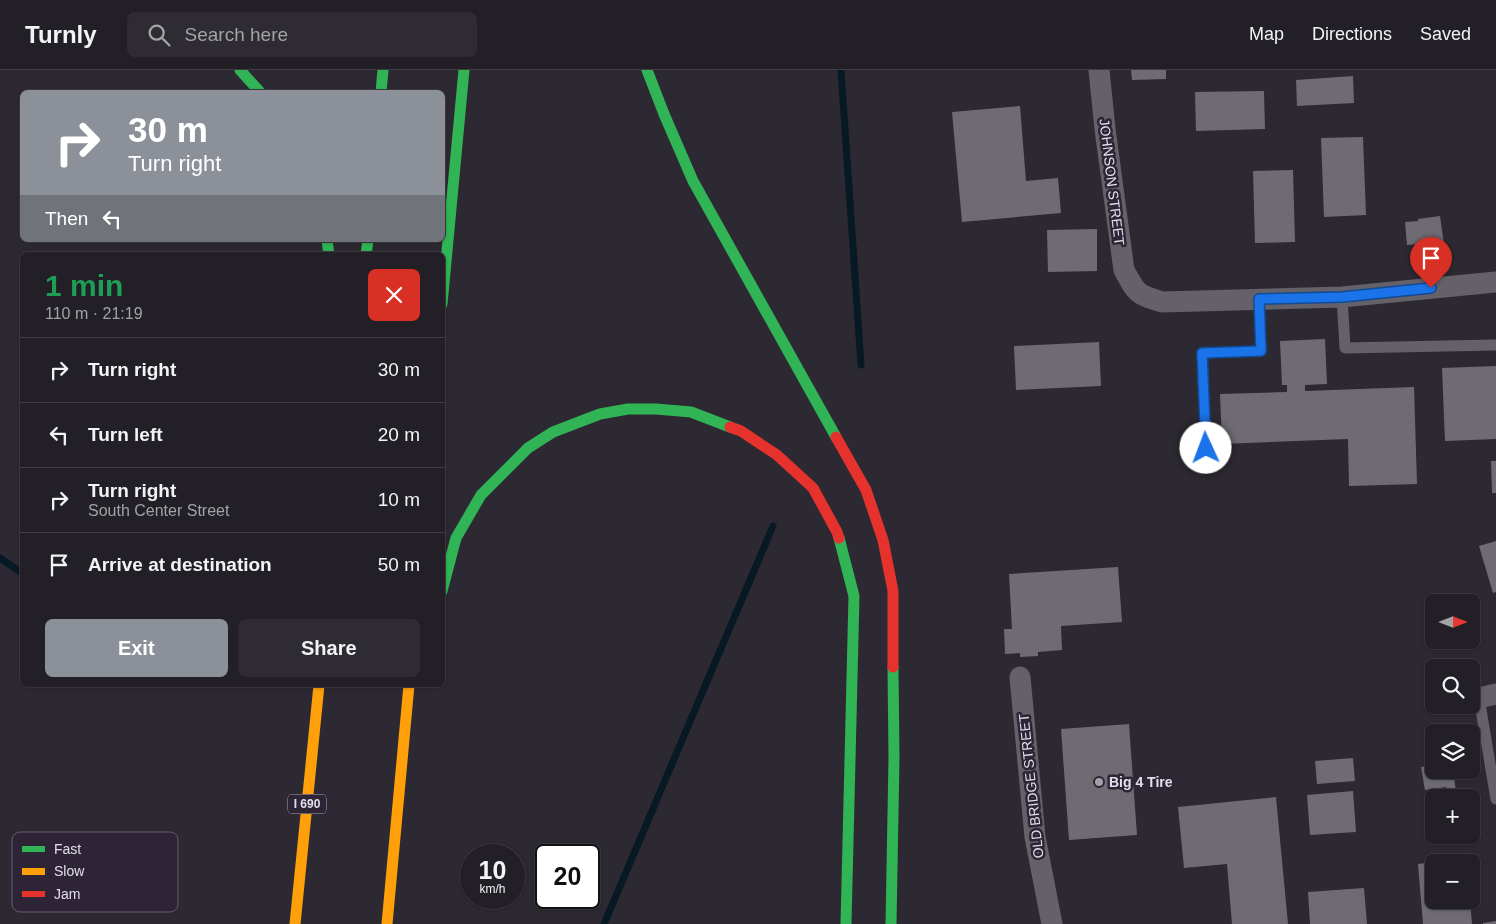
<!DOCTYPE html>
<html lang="en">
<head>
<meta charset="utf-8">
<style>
	:root { --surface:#221f26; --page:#2e2c32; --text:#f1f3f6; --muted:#a2a2a7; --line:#3f3d43; --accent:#8c9099 }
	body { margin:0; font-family:Arial,sans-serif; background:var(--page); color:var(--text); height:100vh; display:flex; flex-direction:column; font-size:19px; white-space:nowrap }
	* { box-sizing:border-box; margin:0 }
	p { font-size:16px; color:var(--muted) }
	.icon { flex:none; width:28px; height:28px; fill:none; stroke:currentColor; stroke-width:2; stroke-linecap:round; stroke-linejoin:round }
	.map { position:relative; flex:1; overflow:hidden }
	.details { position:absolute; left:20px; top:182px; width:425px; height:435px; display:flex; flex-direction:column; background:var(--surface); border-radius:8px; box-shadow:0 1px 4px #0004,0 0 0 1px var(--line) }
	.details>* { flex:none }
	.top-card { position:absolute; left:20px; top:20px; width:425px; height:152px; border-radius:8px; box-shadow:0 1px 4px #0004,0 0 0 1px var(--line); background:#8c9099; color:#fff; overflow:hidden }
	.needle { width:32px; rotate:90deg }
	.controls { position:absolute; left:1425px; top:524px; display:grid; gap:10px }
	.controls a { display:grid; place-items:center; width:55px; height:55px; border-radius:8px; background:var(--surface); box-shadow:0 1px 4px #0004,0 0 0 1px var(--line); font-size:25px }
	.speed { position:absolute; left:460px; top:774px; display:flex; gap:10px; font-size:25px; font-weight:700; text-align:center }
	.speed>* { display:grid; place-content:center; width:65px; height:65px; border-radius:50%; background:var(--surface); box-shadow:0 1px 4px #0004,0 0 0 1px var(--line); line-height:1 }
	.speed small { font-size:12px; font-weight:400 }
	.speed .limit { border:2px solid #111; border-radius:8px; background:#fff; color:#111 }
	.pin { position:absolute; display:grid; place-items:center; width:42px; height:42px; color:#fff; margin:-51px -21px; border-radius:50% 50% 50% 0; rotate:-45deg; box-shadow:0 0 5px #0007 }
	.pin .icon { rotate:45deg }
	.me { position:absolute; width:55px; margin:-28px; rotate:358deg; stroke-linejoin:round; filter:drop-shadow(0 0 4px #0008) }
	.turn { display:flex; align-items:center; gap:18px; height:105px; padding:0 25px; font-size:22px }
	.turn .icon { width:65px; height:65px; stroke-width:2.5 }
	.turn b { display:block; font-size:35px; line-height:42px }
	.then { display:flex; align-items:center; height:48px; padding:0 25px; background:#0003; gap:10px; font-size:19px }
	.round { display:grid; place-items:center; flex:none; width:52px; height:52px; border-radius:8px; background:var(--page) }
	.overview { display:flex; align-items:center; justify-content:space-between; height:85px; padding:0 25px }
	h1 { font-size:30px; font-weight:600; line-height:38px; color:#1e9e55 }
	.primary-button { display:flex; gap:10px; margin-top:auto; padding:10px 25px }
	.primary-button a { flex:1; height:58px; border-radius:8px; background:var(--accent); color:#fff; font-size:20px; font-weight:600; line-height:58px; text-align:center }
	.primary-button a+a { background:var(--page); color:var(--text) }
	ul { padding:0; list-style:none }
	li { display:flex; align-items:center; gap:15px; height:65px; padding:0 25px; border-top:1px solid var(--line) }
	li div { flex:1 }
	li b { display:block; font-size:19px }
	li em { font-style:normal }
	header { display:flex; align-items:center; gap:30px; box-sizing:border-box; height:70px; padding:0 25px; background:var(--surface); border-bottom:1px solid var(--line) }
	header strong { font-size:24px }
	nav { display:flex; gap:28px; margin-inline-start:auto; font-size:18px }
	.search { width:350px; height:45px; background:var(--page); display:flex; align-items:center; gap:12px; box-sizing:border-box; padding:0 18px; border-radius:8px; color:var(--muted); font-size:19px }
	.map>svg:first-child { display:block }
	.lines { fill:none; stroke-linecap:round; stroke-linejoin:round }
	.stream { stroke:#071925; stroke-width:7 }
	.building { fill:#6e6b73 }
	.lane { stroke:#646168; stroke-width:11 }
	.street { stroke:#646168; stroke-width:21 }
	.fast { stroke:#30b455; stroke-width:11 }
	.slow { stroke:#ff9f0a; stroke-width:11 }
	.jam { stroke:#e5322d; stroke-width:11 }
	.route-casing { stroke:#114b97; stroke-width:12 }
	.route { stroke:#1a73e8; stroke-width:9 }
	.poi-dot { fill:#a39ea9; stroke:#2d2536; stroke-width:2 }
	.labels { text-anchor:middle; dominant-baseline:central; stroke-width:5; stroke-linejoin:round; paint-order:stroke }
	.shield { fill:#2d2536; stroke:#aca6b3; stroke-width:1 }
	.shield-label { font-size:12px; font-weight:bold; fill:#e3dde9 }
	.street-label { font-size:14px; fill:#e3dde9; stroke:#2d2536 }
	.poi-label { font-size:14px; font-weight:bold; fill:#e3dde9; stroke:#2d2536; text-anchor:start }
	.key { fill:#2d2536; stroke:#645c6c; stroke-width:1 }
	.key-label { font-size:14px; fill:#e3dde9 }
</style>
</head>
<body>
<header>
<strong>Turnly</strong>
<div class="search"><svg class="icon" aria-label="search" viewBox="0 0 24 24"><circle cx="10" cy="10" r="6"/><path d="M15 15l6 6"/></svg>Search here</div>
<nav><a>Map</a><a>Directions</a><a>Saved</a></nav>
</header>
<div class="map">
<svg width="1496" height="854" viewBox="0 0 1496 854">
	<rect width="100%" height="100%" fill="#2d2932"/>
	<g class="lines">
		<!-- stream -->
		<g class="stream">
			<path d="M841,0l20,295"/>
			<path d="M0,488l22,15"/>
			<path d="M604,854l169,-398"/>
		</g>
	</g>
	<!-- building -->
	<g class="building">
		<path d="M1131,0h35v9l-34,1z"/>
		<path d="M1353,6l1,27 -57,3 -1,-26z"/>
		<path d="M1264,21l1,38 -69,2 -1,-39z"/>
		<path d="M1020,36l6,75 32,-3 3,35 -99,9 -10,-110z"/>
		<path d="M1363,67l3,78 -42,2 -3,-79z"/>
		<path d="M1293,100l2,72 -40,1 -2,-72z"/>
		<path d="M1440,146l4,28 -23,2 -1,-2 -13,1 -2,-23 13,-1v-2z"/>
		<path d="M1097,159v42l-49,1 -1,-42z"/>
		<path d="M1325,269l2,45 -22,1v6l109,-4 3,97 -68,2 -1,-47 -126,5 -2,-50 67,-2v-7h-5l-2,-44z"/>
		<path d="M1099,272l2,44 -85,4 -2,-44z"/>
		<path d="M1496,296v73l-51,2 -3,-73z"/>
		<path d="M1491,391h5v32h-4z"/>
		<path d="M1496,471v51l-3,1 -14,-47z"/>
		<path d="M1118,497l4,55 -61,4 1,24 -24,2v4l-18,1v-4l-15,1 -1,-25h8l-3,-55z"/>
		<path d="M1129,654l8,111 -68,5 -8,-111z"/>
		<path d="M1353,688l2,23 -38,3 -2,-23z"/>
		<path d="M1434,695v5h19l3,22 -9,1 -1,-6 -21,3 -4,-23z"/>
		<path d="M1353,721l3,41 -46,3 -3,-40z"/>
		<path d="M1276,727l12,127h-56l-5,-60 -43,4 -6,-61z"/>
		<path d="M1466,789v3h-22v-1z"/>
		<path d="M1434,792v38h36l2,24h-49l-5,-60z"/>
		<path d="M1364,818l3,36h-57l-2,-32z"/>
		<path d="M1496,851v3h-13v-1z"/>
	</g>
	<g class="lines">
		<!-- lane -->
		<g class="lane">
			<path d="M1342,227l3,51 151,-3"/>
			<path d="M1206,378l-4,-95 59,-2 -2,-52"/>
			<path d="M1479,628l17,101"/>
		</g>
		<!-- street -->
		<g class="street">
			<path d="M1099,0l6,59 19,141c13,24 12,24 38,32l180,-5 154,-15"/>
			<path d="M1020,607l15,160 17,87"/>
			<path d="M1479,628l17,-4"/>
		</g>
		<!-- fast -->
		<g class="fast">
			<path d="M240,0l20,22"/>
			<path d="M647,0l17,44 29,67 143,256"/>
			<path d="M381,22l2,-22"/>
			<path d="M327,170l2,15"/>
			<path d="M366,185l2,-15"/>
			<path d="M442,234l22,-234"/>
			<path d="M839,468l15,58 -8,328"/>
			<path d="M442,521l14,-53 25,-43 47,-47 25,-16 47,-18 28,-5h28l35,3 39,15"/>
			<path d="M891,854l3,-166 -1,-91"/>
		</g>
		<!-- slow -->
		<g class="slow">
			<path d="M295,854l24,-239"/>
			<path d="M387,854l22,-239"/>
		</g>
		<!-- jam -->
		<g class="jam">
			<path d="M730,357l11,4 36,24 36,33 24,44 2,6"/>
			<path d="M836,367l30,53 17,50 10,51v76"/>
		</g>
	</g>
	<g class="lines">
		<defs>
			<path id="route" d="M1206,378l-4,-95 59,-2 -2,-52 83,-2 89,-9"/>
		</defs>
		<!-- route casing -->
		<use href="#route" class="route-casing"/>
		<!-- route -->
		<use href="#route" class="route"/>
	</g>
	<!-- markers -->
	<circle class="poi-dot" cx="1099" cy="712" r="5"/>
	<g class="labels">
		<!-- shield labels -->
		<rect class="shield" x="288" y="724.5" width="38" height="19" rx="4"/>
		<g class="shield-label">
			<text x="307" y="734">I 690</text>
		</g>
		<!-- street labels -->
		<g class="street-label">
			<text transform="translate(1112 112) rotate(83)">JOHNSON STREET</text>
			<text transform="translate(1031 716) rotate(-96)">OLD BRIDGE STREET</text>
		</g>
		<!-- poi labels -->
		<g class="poi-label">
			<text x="1109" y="712">Big 4 Tire</text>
		</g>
	</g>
	<!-- legend -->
	<rect x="12" y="762" width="166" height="80" rx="8" class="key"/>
	<rect x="22" y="776" width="23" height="6" fill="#30b455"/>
	<rect x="22" y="798" width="23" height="7" fill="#ff9f0a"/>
	<rect x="22" y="821" width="23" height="6" fill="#e5322d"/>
	<g class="key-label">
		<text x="54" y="784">Fast</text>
		<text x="54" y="806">Slow</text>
		<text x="54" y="829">Jam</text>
	</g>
</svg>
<div class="controls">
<a><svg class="needle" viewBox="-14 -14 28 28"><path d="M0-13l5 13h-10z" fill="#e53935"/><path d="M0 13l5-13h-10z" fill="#a2a2a7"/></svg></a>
<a><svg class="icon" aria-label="search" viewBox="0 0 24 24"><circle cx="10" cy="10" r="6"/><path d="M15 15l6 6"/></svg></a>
<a><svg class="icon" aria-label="layers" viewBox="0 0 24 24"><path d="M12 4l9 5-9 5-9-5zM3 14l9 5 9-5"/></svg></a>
<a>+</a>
<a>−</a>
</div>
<div class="speed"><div>10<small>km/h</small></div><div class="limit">20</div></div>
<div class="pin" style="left:1431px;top:218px;background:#d93025"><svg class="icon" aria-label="arrive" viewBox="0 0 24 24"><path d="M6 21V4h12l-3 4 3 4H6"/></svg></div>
<svg class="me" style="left:1206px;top:378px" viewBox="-20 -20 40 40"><circle r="19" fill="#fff"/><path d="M0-13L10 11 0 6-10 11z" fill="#1a73e8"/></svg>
<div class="top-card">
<div class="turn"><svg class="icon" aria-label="right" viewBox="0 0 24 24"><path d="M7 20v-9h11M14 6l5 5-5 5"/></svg><div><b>30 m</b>Turn right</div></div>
<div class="then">Then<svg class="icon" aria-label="left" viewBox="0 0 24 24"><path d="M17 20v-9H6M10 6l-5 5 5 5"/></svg></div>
</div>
<section class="details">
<div class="overview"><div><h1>1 min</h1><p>110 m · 21:19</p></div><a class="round" style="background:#d93025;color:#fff"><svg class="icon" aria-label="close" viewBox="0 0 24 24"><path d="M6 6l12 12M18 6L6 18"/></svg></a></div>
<ul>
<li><svg class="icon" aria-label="right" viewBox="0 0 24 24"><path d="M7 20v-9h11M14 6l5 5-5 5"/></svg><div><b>Turn right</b></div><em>30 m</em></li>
<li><svg class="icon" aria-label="left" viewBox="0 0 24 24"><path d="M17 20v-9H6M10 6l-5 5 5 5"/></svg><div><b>Turn left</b></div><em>20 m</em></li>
<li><svg class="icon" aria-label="right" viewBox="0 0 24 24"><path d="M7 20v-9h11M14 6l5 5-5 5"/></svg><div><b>Turn right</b><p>South Center Street</p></div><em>10 m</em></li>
<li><svg class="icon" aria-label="arrive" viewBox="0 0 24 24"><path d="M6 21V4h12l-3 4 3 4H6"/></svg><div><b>Arrive at destination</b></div><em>50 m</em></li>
</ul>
<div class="primary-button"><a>Exit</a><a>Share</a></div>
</section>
</div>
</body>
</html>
